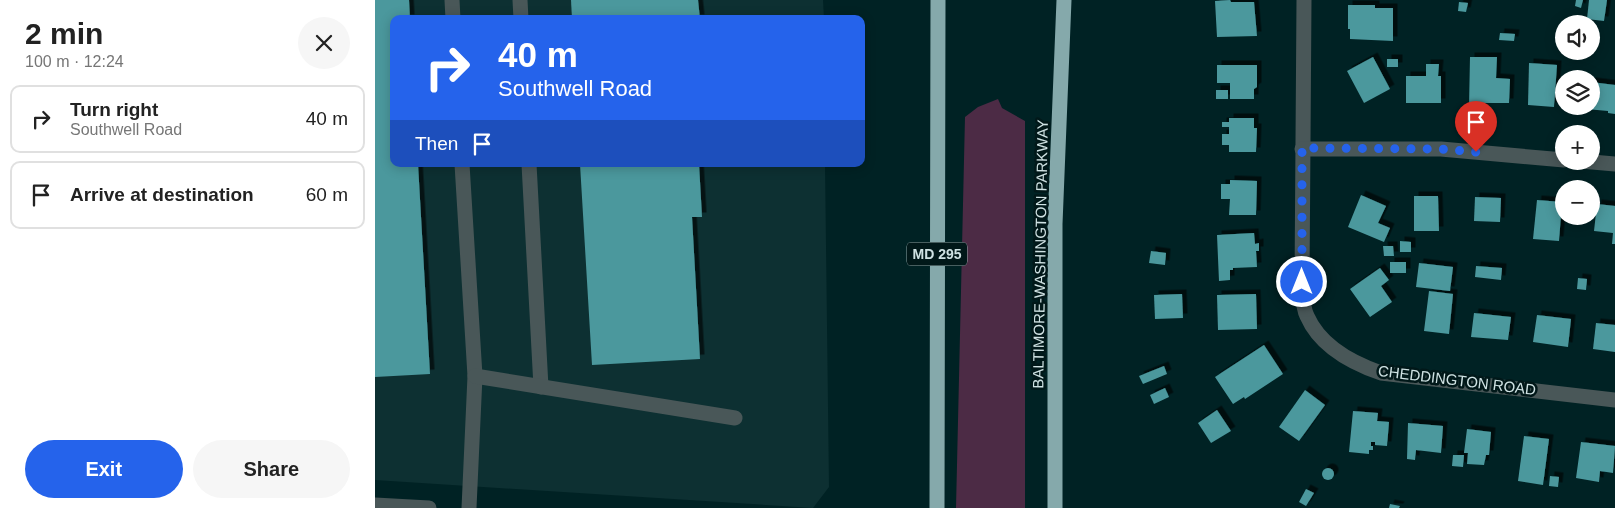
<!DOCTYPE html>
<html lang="en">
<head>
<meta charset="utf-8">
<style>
	:root { --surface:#fff; --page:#f6f6f6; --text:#222; --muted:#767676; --line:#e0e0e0; --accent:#2563eb }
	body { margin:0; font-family:Arial,sans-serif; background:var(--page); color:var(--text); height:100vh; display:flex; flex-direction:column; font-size:19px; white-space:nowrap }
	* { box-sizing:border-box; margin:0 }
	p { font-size:16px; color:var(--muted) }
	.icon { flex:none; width:28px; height:28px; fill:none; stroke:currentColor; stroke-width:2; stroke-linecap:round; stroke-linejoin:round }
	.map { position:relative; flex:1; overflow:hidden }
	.side { display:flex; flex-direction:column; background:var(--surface); width:375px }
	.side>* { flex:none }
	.banner { position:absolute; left:15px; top:15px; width:475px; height:152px; border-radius:10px; box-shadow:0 2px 12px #0003; background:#2563eb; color:#fff; overflow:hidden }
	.controls { position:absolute; left:1180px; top:15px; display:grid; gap:10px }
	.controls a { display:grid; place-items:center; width:45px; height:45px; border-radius:50%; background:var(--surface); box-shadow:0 2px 12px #0003; font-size:25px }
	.pin { position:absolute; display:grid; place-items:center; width:42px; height:42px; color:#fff; margin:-51px -21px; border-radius:50% 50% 50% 0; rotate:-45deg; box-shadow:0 0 5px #0007 }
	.pin .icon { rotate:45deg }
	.me { position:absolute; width:55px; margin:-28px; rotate:0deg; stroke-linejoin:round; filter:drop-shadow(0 0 4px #0008) }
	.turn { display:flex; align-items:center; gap:18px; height:105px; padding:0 25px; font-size:22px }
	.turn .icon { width:65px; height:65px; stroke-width:2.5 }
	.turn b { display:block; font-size:35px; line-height:42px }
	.then { display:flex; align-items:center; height:48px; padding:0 25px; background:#0003; gap:10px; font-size:19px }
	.round { display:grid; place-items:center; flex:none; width:52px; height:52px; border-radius:26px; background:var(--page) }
	.headline { display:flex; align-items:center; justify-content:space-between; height:85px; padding:0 25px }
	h1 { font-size:30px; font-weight:700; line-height:38px }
	.cta { display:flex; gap:10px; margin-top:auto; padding:10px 25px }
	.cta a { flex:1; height:58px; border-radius:30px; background:var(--accent); color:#fff; font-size:20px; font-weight:700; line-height:58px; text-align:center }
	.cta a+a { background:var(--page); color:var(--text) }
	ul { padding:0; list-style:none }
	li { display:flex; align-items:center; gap:15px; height:68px; margin:0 10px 8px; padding:0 15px; border:2px solid var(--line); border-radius:10px }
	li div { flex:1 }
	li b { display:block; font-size:19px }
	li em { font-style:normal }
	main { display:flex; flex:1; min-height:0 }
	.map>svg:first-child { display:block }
	.built { fill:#0d3032 }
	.green { fill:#4c2b45 }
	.building { fill:#4b989d; filter:url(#shadow) }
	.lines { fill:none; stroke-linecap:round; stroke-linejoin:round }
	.minor { stroke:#495758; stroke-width:15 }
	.highway { stroke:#85a9ab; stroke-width:15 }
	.route { stroke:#2563eb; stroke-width:9; stroke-dasharray:0 16.2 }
	.labels { text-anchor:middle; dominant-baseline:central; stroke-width:5; stroke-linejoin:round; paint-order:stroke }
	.shield { fill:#011819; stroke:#91a5a6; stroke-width:1 }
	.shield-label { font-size:14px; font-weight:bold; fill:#cfe2e3 }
	.street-label { font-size:15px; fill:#cfe2e3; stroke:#011819 }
</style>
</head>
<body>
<main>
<section class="side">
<div class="headline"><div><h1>2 min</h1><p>100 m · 12:24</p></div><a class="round"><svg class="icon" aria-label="close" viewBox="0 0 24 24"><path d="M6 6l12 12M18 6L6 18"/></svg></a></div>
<ul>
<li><svg class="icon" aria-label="right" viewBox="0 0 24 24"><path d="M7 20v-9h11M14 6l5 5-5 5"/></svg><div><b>Turn right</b><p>Southwell Road</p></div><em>40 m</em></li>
<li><svg class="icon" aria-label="arrive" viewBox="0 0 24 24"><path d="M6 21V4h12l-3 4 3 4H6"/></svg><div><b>Arrive at destination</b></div><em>60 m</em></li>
</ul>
<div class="cta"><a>Exit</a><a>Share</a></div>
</section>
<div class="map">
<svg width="1240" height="508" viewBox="0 0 1240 508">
	<defs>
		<filter id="shadow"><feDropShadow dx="4.5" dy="-4.5" stdDeviation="0" flood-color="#0009"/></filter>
	</defs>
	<rect width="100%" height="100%" fill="#002224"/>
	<!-- built -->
	<path class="built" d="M0,0h448l1,19h-430v145h431l4,323 -16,21 -438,-28z"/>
	<!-- green -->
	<path class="green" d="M623,99l4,9 23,13v387h-69l9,-391 13,-10z"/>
	<!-- building -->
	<g class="building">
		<path d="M0,0h34l1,19h-16v145h24l12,210 -55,3z"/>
		<path d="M196,0h127l2,19h-128z"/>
		<path d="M855,0l1,2h23l3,34 -40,1 -2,-36z"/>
		<path d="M1201,0h7l-2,8 -6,-2z"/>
		<path d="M1214,0h18l-3,21 -17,-2z"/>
		<path d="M1084,2l9,1 -2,9 -8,-1z"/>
		<path d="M973,5h27v3h18v33l-43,-2v-10h-2z"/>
		<path d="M1125,33l15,1 -1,7 -15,-1z"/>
		<path d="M998,57l17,32 -26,14 -17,-32z"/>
		<path d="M1095,57h27l-1,21 14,1 -1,24h-28v4h-12z"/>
		<rect x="1012" y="59" width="11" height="8"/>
		<path d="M1154,63l28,2 -3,42 -26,-2z"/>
		<path d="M1051,64h13l-1,12h3v27h-35v-27h20z"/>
		<path d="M842,65h40v22l-3,2v10h-24v-16h-13z"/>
		<path d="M1216,82l24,3v29l-7,-1v-2l-22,-2v-3h5z"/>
		<rect x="841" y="90" width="12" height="9"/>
		<path d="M854,118h25v10h3l-1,24h-27v-7h-7v-11h7v-7h-7v-5h7z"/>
		<path d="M205,164h119l3,53h-10l8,142 -108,6z"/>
		<path d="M855,180l27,1 -1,34h-27l1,-16h-9v-15h9z"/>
		<path d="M986,195l25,11 -8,17 12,5 -6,14 -36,-15z"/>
		<path d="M1039,196h24l1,35h-25z"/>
		<path d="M1100,197l26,1 -1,24 -26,-1z"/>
		<path d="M1162,200l25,2 -3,39 -26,-2z"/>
		<path d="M1222,204l18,2v38h-3l1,-11 -19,-2z"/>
		<path d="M879,233l1,11 4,-1v8h-3l1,16 -24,1v2h-3v10l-11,1 -2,-46z"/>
		<path d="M1025,241l11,1v10h-11z"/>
		<path d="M1008,246h10l1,10h-10z"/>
		<path d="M776,251l15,2 -1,12 -16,-2z"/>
		<rect x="1015" y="262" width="16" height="11"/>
		<path d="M1044,263l34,4 -3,24 -34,-4z"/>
		<path d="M1101,266l26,2 -1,12 -26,-3z"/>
		<path d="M1005,268l9,12 -8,6 11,16 -22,15 -20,-28z"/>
		<path d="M1203,278l9,1 -1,11 -9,-1z"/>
		<path d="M1054,291l24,3 -4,40 -25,-3z"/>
		<path d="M807,294l1,24 -28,1 -1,-24z"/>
		<path d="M881,294l1,35 -39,1 -1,-35z"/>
		<path d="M1099,313l37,4 -3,23 -37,-3z"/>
		<path d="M1162,315l34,4 -3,28 -35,-5z"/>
		<path d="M1221,323l19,2v27l-22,-3z"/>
		<path d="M889,345l19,29 -38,25 -1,-2 -11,7 -18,-27z"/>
		<path d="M789,366l3,8 -24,10 -4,-8z"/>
		<path d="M790,388l4,9 -15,7 -4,-9z"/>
		<path d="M930,390l20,15 -26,36 -20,-14z"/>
		<path d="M842,410l14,21 -20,12 -13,-20z"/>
		<path d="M978,411l25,2 -1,8 12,1 -2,24 -12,-1v-3h-4v4h2v4h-4v4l-20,-2z"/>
		<path d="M1033,423l35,3 -2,27 -25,-3 -1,10 -8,-1z"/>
		<path d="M1092,429l24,3 -2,23h-3l-2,10 -17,-1 1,-11h-4z"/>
		<path d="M1149,436l25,3 -6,46 -25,-4z"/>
		<path d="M1206,442l34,4 -2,27 -13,-2 -1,11 -23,-4z"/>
		<path d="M1078,455h11l-1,12 -11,-1z"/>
		<circle cx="953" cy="474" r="6"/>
		<path d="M1175,476l9,1 -1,10 -9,-1z"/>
		<path d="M931,489l8,4 -8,13 -7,-4z"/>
		<path d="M1015,504l10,2 -1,2h-10z"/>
	</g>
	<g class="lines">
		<!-- minor -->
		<g class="minor">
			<path d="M77,0l1,19"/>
			<path d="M145,0l1,19"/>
			<path d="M929,0l-2,282c1,10 0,25 5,34 13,30 45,47 74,57l234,27"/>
			<path d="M927,149h139l123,11"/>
			<path d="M1206,161l34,3"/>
			<path d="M87,164l13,212 -6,132"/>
			<path d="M154,164l12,223"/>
			<path d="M100,376l260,42"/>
			<path d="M0,505l54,3"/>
		</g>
		<!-- highway -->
		<g class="highway">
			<path d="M562,508l1,-508"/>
			<path d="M680,508v-284l9,-224"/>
		</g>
	</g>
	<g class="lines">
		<!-- route -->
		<path class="route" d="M927,282v-134l139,1 35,3"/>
	</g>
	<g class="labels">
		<!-- shield labels -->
		<rect class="shield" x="532" y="242.5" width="60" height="23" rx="4"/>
		<g class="shield-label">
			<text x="562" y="254">MD 295</text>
		</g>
		<!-- street labels -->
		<g class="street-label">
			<text transform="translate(665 254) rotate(-89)">BALTIMORE-WASHINGTON PARKWAY</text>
			<text transform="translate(1082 380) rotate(7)">CHEDDINGTON ROAD</text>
		</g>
	</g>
</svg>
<div class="controls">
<a><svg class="icon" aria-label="sound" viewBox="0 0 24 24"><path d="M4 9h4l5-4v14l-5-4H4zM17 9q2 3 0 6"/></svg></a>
<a><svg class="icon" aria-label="layers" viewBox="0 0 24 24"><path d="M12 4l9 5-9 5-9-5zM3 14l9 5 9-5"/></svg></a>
<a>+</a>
<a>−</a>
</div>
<div class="pin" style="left:1101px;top:152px;background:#d93025"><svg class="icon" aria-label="arrive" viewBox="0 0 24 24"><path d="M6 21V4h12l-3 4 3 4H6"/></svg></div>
<svg class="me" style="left:927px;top:282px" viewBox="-20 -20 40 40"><circle r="17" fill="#2563eb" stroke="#fff" stroke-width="3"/><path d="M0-11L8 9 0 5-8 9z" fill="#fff"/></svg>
<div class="banner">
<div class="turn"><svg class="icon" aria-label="right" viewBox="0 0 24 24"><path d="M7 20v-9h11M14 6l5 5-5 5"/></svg><div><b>40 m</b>Southwell Road</div></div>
<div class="then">Then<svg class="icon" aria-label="arrive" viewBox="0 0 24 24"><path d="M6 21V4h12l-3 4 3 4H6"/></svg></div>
</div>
</div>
</main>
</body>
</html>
